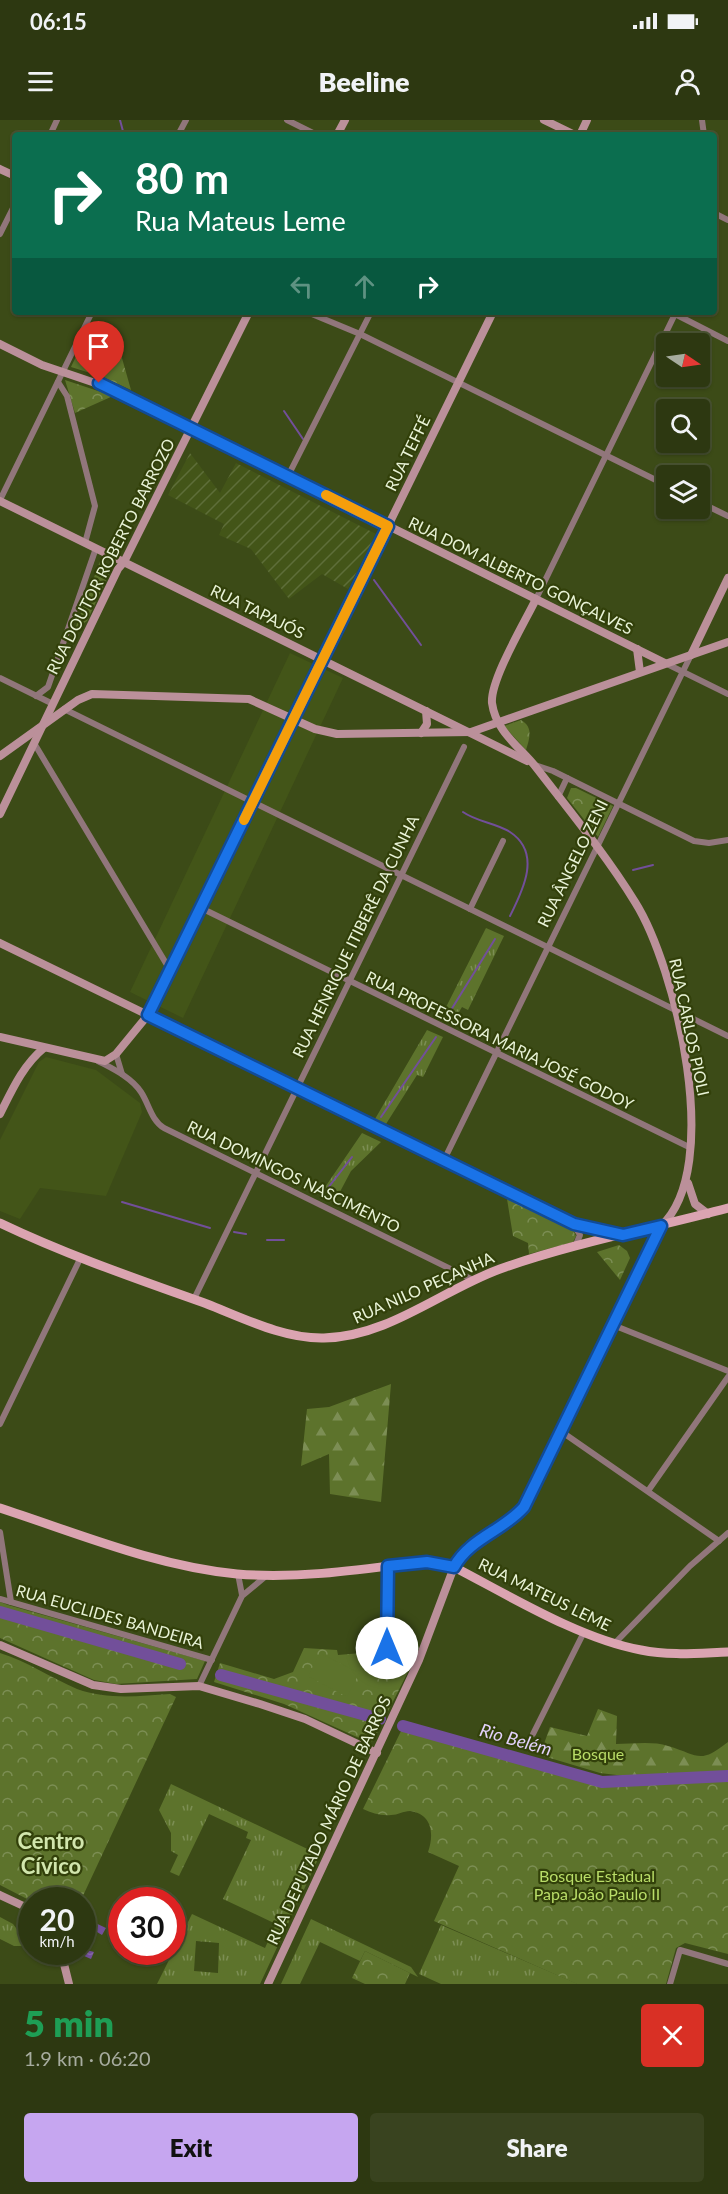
<!DOCTYPE html>
<html lang="en">
<head>
<meta charset="utf-8">
<style>
	:root { --surface:#2d3811; --page:#39431f; --text:#f1f3f6; --muted:#a7ac9f; --line:#485231; --accent:#c6a6f0 }
	body { margin:0; font-family:Lato,sans-serif; background:var(--page); color:var(--text); height:100vh; display:flex; flex-direction:column; font-size:22px; white-space:nowrap }
	* { box-sizing:border-box; margin:0 }
	p { font-size:20px; color:var(--muted) }
	.icon { flex:none; width:33px; height:33px; fill:none; stroke:currentColor; stroke-width:2; stroke-linecap:round; stroke-linejoin:round }
	.map { position:relative; height:1864px; overflow:hidden }
	.drawer { display:flex; flex-direction:column; background:var(--surface); flex:1 }
	.drawer>* { flex:none }
	.hud { position:absolute; left:12px; top:12px; width:705px; height:183px; border-radius:6px; box-shadow:0 2px 4px #0004,0 0 0 2px var(--line); background:#0b6e4f; color:#fff; overflow:hidden }
	.needle { width:39px; rotate:103deg }
	.fabs { position:absolute; left:656px; top:213px; display:grid; gap:12px }
	.fabs a { display:grid; place-items:center; width:54px; height:54px; border-radius:6px; background:var(--surface); box-shadow:0 2px 4px #0004,0 0 0 2px var(--line); font-size:30px }
	.speed { position:absolute; left:18px; top:1767px; display:flex; gap:12px; font-size:30px; font-weight:700; text-align:center }
	.speed>* { display:grid; place-content:center; width:78px; height:78px; border-radius:50%; background:var(--surface); box-shadow:0 2px 4px #0004,0 0 0 2px var(--line); line-height:1 }
	.speed small { font-size:15px; font-weight:400 }
	.speed .limit { border:9px solid #d22; background:#fff; color:#111 }
	.pin { position:absolute; display:grid; place-items:center; width:51px; height:51px; color:#fff; margin:-62px -26px; border-radius:50% 50% 50% 0; rotate:-45deg; box-shadow:0 0 6px #0007 }
	.pin .icon { rotate:45deg }
	.me { position:absolute; width:66px; margin:-33px; rotate:0deg; stroke-linejoin:round; filter:drop-shadow(0 0 4px #0008) }
	.turn { display:flex; align-items:center; gap:21px; height:126px; padding:0 24px; font-size:27px }
	.turn .icon { width:78px; height:78px; stroke-width:2.5 }
	.turn b { display:block; font-size:42px; line-height:51px }
	.lanes { display:flex; align-items:center; height:57px; padding:0 24px; background:#0003; justify-content:center; gap:30px; direction:ltr }
	.lanes .off { opacity:.35 }
	.round { display:grid; place-items:center; flex:none; width:63px; height:63px; border-radius:6px; background:var(--page) }
	.headline { display:flex; align-items:center; justify-content:space-between; height:102px; padding:0 24px }
	h1 { font-size:36px; font-weight:800; line-height:45px; color:#1e9e55 }
	.cta { display:flex; gap:12px; margin-top:auto; padding:12px 24px }
	.cta a { flex:1; height:69px; border-radius:6px; background:var(--accent); color:#111; font-size:24px; font-weight:800; line-height:69px; text-align:center }
	.cta a+a { background:var(--page); color:var(--text) }
	.status { display:flex; justify-content:space-between; align-items:center; height:42px; padding:0 30px; background:var(--surface); direction:ltr }
	.status svg { height:16px; fill:currentColor }
	header { display:flex; justify-content:space-between; align-items:center; height:78px; padding:0 24px; background:var(--surface); font-size:27px; font-weight:800 }
	.map>svg:first-child { display:block }
	.built { fill:#435518 }
	.industrial { fill:url(#industrial-furrows) }
	.grass { fill:url(#grass-tufts); fill-rule:evenodd }
	.forest { fill:url(#forest-firs) }
	.park { fill:url(#park-crowns) }
	.pitch { fill:#5d732c }
	.water { fill:url(#water-ripples) }
	.lines { fill:none; stroke-linecap:round; stroke-linejoin:round }
	.stream { stroke:#724f9a; stroke-width:2 }
	.river { stroke:#724f9a; stroke-width:12 }
	.street { stroke:#91767b; stroke-width:6 }
	.secondary { stroke:#bb909a; stroke-width:8 }
	.primary { stroke:#dba4b1; stroke-width:9 }
	.route-casing { stroke:#114b97; stroke-width:15 }
	.route { stroke:#1a73e8; stroke-width:10 }
	.slow { stroke:#f59e0b; stroke-width:10 }
	.labels { text-anchor:middle; dominant-baseline:central; stroke-width:4.5; stroke-linejoin:round; paint-order:stroke }
	.street-label { font-size:16px; fill:#e9f3d7; stroke:#32400a }
	.park-label { font-size:16px; fill:#b9dd68; stroke:#32400a }
	.water-label { font-size:18px; font-style:italic; fill:#e3d2fc; stroke:#32400a }
	.district-label { font-size:22px; font-weight:bold; fill:#d2e6ad; stroke:#32400a }
</style>
</head>
<body>
<div class="status"><b>06:15</b><svg viewBox="0 0 49 12"><path d="M0 12V9h3v3zM5 12V6h3v6zM10 12V3h3v9zM15 12V0h3v12zM26 1h20v11H26zM47 4h2v5h-2z"/></svg></div>
<header><svg class="icon" aria-label="menu" viewBox="0 0 24 24"><path d="M4 6h16M4 12h16M4 18h16"/></svg>Beeline<svg class="icon" aria-label="person" viewBox="0 0 24 24"><circle cx="12" cy="8" r="4"/><path d="M4 21q1-7 8-7t8 7"/></svg></header>
<div class="map">
<svg width="728" height="1864" viewBox="0 0 728 1864">
	<defs>
		<pattern id="industrial-furrows" width="10" height="10" patternUnits="userSpaceOnUse" patternTransform="scale(1.5)"><rect width="10" height="10" fill="#435518"/><path d="M-1 1l2-2M0 10L10 0M9 11l2-2" fill="none" stroke="#5e6e39"/></pattern>
		<pattern id="grass-tufts" width="24" height="20" patternUnits="userSpaceOnUse" patternTransform="scale(1.5)"><rect width="24" height="20" fill="#5d732c"/><path d="M3 7l-1-3M5 7V3M7 7l1-3M15 17l-1-3M17 17v-4M19 17l1-3" fill="none" stroke="#7c8e54"/></pattern>
		<pattern id="forest-firs" width="22" height="20" patternUnits="userSpaceOnUse" patternTransform="scale(1.5)"><rect width="22" height="20" fill="#5d732c"/><path d="M5 1l3.5 6h-7zM16 11l3.5 6h-7z" fill="#7c8e54"/></pattern>
		<pattern id="park-crowns" width="20" height="18" patternUnits="userSpaceOnUse" patternTransform="scale(1.5)"><rect width="20" height="18" fill="#5d732c"/><path d="M2 6a3 3 0 1 1 6 0M12 15a3 3 0 1 1 6 0" fill="none" stroke="#7c8e54"/></pattern>
		<pattern id="water-ripples" width="26" height="14" patternUnits="userSpaceOnUse" patternTransform="scale(1.5)"><rect width="26" height="14" fill="#724f9a"/><path d="M2 4q2-2 4 0t4 0M15 11q2-2 4 0t4 0" fill="none" stroke="#8669a7"/></pattern>
	</defs>
	<rect width="100%" height="100%" fill="#3c4b17"/>
	<!-- built -->
	<g class="built">
		<path d="M290,533l53,25 -160,340 -53,-26z"/>
		<path d="M46,937l50,13 44,33 2,9 -36,84 -66,-8 -20,31 -20,-8v-71l39,-78z"/>
	</g>
	<!-- industrial -->
	<path class="industrial" d="M190,333l30,40 16,-30 140,71 -28,55 -26,-15 -33,25 -38,-50 -32,-14 5,-11 -56,-29z"/>
	<!-- grass -->
	<g class="grass">
		<path d="M486,808l18,8 -36,74 -6,-3 -9,15 -12,-5z"/>
		<path d="M427,910l16,7 -20,40 -6,-2 -31,49 -11,-5z"/>
		<path d="M362,1013l19,9 -30,29 -17,32 -15,-7z"/>
		<path d="M171,1664l149,71 -60,129h-103l35,-70 73,34 11,-24 -53,-25 28,-59 -5,-2 2,-6 -39,-18 -30,62 -9,-4 8,-17 -7,-4v-18l-12,-23zM196,1821l23,2 -1,30 -24,-2z"/>
		<path d="M0,1797l13,7 12,16 -1,6h-10l-14,-7z"/>
		<path d="M311,1799l100,48 7,10 -53,-26 -5,10 -40,-19 -20,42h-19z"/>
		<path d="M441,1805l137,59h-137l-22,-10z"/>
	</g>
	<!-- forest -->
	<g class="forest">
		<path d="M391,1264l-10,118 -51,-8 -1,-40 -28,12 6,-57 22,-2z"/>
		<path d="M598,1589l19,7 -1,28c16,0 37,-3 52,2 31,9 31,19 60,-4v30l-95,5 -33,-4 -60,-18 10,-28 37,9z"/>
	</g>
	<!-- park -->
	<g class="park">
		<path d="M116,217l15,53 -28,-13 -32,-10 9,-19z"/>
		<path d="M65,260l48,16 -38,17z"/>
		<path d="M100,441l12,6 -25,54 -12,8z"/>
		<path d="M521,600c12,7 9,17 5,30l-22,-24z"/>
		<path d="M571,668h5l37,18 -15,31 -31,-39z"/>
		<path d="M507,1079l65,29 4,8 -3,6 -44,12 -1,-11 -15,-7z"/>
		<path d="M619,1125l8,6 3,7 -10,22 -23,-28z"/>
		<path d="M0,1482l8,3 197,56 -8,18 -81,5 -22,-4 -94,-42z"/>
		<path d="M304,1528l33,2 1,5 47,-4 29,9 -41,81 -5,1 -84,-38 -70,-22 6,-19 54,16 19,-7z"/>
		<path d="M0,1533c27,8 51,25 77,36 30,11 62,7 93,5l6,3 -95,203 -50,1 -31,-16z"/>
		<path d="M402,1609l196,55 18,2 112,-7v175l-43,-11 -9,5 -10,36h-89l-143,-63 25,-55 -31,-14c6,-17 5,-38 -18,-41 -7,0 -12,4 -19,4 -10,1 -19,-2 -28,-6z"/>
		<path d="M365,1831l45,22 -5,11h-40l-13,-6z"/>
	</g>
	<!-- pitch -->
	<path class="pitch" d="M320,1533l39,20 -12,24 -39,-21z"/>
	<!-- water -->
	<path class="water" d="M89,1800l17,8 -4,7 -5,-3 -7,6 -3,12 7,2 -3,7 -16,-7h7l1,-17z"/>
	<g class="lines">
		<!-- stream -->
		<g class="stream">
			<path d="M120,0l4,15"/>
			<path d="M284,291l19,28"/>
			<path d="M374,460l47,65"/>
			<path d="M463,692c14,10 33,11 47,20 32,21 13,58 0,84"/>
			<path d="M633,750l20,-5"/>
			<path d="M446,898l49,-79"/>
			<path d="M381,997l55,-80"/>
			<path d="M324,1073l28,-36"/>
			<path d="M122,1082l88,26"/>
			<path d="M234,1112l12,2"/>
			<path d="M267,1120h17"/>
		</g>
		<!-- river -->
		<g class="river">
			<path d="M0,1492l180,52"/>
			<path d="M221,1555l159,44"/>
			<path d="M403,1606l199,56 126,-6"/>
		</g>
		<!-- street -->
		<g class="street">
			<path d="M287,0l30,15"/>
			<path d="M702,0l2,15"/>
			<path d="M50,15l7,-15"/>
			<path d="M178,15l8,-15"/>
			<path d="M714,93l14,7"/>
			<path d="M0,114l15,-30"/>
			<path d="M307,192l53,22 306,151"/>
			<path d="M671,192l57,29"/>
			<path d="M58,262l9,14 28,110 -10,37"/>
			<path d="M288,356l83,-164"/>
			<path d="M0,380l92,-188"/>
			<path d="M699,382l29,14"/>
			<path d="M536,479l140,-287"/>
			<path d="M665,543l63,31"/>
			<path d="M0,558l53,26"/>
			<path d="M36,576l12,-9 48,-139"/>
			<path d="M64,589l664,327"/>
			<path d="M34,623l136,227"/>
			<path d="M535,645l18,6 141,70 15,2 19,-3"/>
			<path d="M558,677l9,-19"/>
			<path d="M201,788l490,240"/>
			<path d="M470,789l33,-68"/>
			<path d="M148,895l426,209 43,10"/>
			<path d="M116,934l6,20"/>
			<path d="M98,941c15,8 33,16 43,31 8,12 10,28 23,36l309,152"/>
			<path d="M444,1040l247,-505"/>
			<path d="M574,1105l6,10 -5,12"/>
			<path d="M194,1179l270,-552"/>
			<path d="M613,1205l115,46"/>
			<path d="M0,1304l80,-165"/>
			<path d="M562,1312l157,109"/>
			<path d="M648,1371l80,-114"/>
			<path d="M0,1412l11,70"/>
			<path d="M238,1454l4,21"/>
			<path d="M0,1479l212,61"/>
			<path d="M614,1524l76,-78 38,-33"/>
			<path d="M387,1528l1,-82"/>
			<path d="M199,1566l43,-90 24,-20"/>
			<path d="M533,1614l51,-102"/>
			<path d="M670,1864l10,-34 48,14"/>
		</g>
		<!-- secondary -->
		<g class="secondary">
			<path d="M544,0l31,15"/>
			<path d="M337,15l8,-15"/>
			<path d="M580,15l7,-15"/>
			<path d="M0,49l15,7"/>
			<path d="M0,224l42,21 68,23 555,275"/>
			<path d="M0,381l527,260"/>
			<path d="M637,529l3,23"/>
			<path d="M691,535l37,-77"/>
			<path d="M421,613l6,-9 -1,-13"/>
			<path d="M0,636l78,-56 14,-6 157,5 66,30 22,5 134,-2 257,-90"/>
			<path d="M0,694l118,-245 6,-7 125,-250"/>
			<path d="M0,823l148,72"/>
			<path d="M0,917l105,24 11,-7 32,-39 345,-703"/>
			<path d="M0,994c12,-24 23,-49 44,-66"/>
			<path d="M688,1063l7,21 13,10"/>
			<path d="M0,1525l93,40 28,4 78,-3 61,18 45,15 72,34"/>
			<path d="M0,1775l32,15"/>
			<path d="M61,1832l8,32"/>
			<path d="M268,1864l151,-324 35,-93 15,-21 42,-26 18,-21 132,-273c63,-58 15,-259 -26,-324 -29,-47 -66,-92 -100,-136 -16,-20 -39,-34 -43,-63 -2,-23 33,-81 44,-104"/>
		</g>
		<!-- primary -->
		<g class="primary">
			<path d="M0,1103c67,32 137,56 207,81 36,14 77,35 117,34 64,-1 118,-48 176,-69 73,-26 153,-41 228,-61"/>
			<path d="M0,1388c77,25 155,58 237,66 61,5 121,-4 181,-12l36,5c56,29 126,72 187,83 29,6 58,3 87,2"/>
		</g>
	</g>
	<g class="lines">
		<defs>
			<path id="route" d="M99,263l289,143 -240,489 426,209 49,11 38,-9 -137,281c-21,24 -54,31 -70,60l-27,-5 -39,4 -1,82"/>
		</defs>
		<!-- route casing -->
		<use href="#route" class="route-casing"/>
		<!-- route -->
		<use href="#route" class="route"/>
		<!-- slow -->
		<path class="slow" d="M244,700l144,-294 -62,-31"/>
	</g>
	<g class="labels">
		<!-- street labels -->
		<g class="street-label">
			<text transform="translate(407 333) rotate(-64)">RUA TEFFÉ</text>
			<text transform="translate(110 436) rotate(-63)">RUA DOUTOR ROBERTO BARROZO</text>
			<text transform="translate(521 455) rotate(26)">RUA DOM ALBERTO GONÇALVES</text>
			<text transform="translate(258 491) rotate(26)">RUA TAPAJÓS</text>
			<text transform="translate(572 743) rotate(-64)">RUA ÂNGELO ZENI</text>
			<text transform="translate(355 816) rotate(-64)">RUA HENRIQUE ITIBERÊ DA CUNHA</text>
			<text transform="translate(690 907) rotate(78)">RUA CARLOS PIOLI</text>
			<text transform="translate(500 920) rotate(26)">RUA PROFESSORA MARIA JOSÉ GODOY</text>
			<text transform="translate(294 1056) rotate(26)">RUA DOMINGOS NASCIMENTO</text>
			<text transform="translate(423 1167) rotate(-24)">RUA NILO PEÇANHA</text>
			<text transform="translate(545 1474) rotate(26)">RUA MATEUS LEME</text>
			<text transform="translate(110 1496) rotate(16)">RUA EUCLIDES BANDEIRA</text>
			<text transform="translate(328 1700) rotate(-65)">RUA DEPUTADO MÁRIO DE BARROS</text>
		</g>
		<!-- park labels -->
		<g class="park-label">
			<text x="598" y="1633">Bosque</text>
			<text x="597" y="1755">Bosque Estadual<tspan x="597" dy="18">Papa João Paulo II</tspan></text>
		</g>
		<!-- water labels -->
		<g class="water-label">
			<text transform="translate(516 1619) rotate(16)">Rio Belém</text>
		</g>
		<!-- district labels -->
		<g class="district-label">
			<text x="51" y="1720">Centro<tspan x="51" dy="25">Cívico</tspan></text>
		</g>
	</g>
</svg>
<div class="fabs">
<a><svg class="needle" viewBox="-14 -14 28 28"><path d="M0-13l5 13h-10z" fill="#e53935"/><path d="M0 13l5-13h-10z" fill="#a7ac9f"/></svg></a>
<a><svg class="icon" aria-label="search" viewBox="0 0 24 24"><circle cx="10" cy="10" r="6"/><path d="M15 15l6 6"/></svg></a>
<a><svg class="icon" aria-label="layers" viewBox="0 0 24 24"><path d="M12 4l9 5-9 5-9-5zM3 14l9 5 9-5"/></svg></a>
</div>
<div class="speed"><div>20<small>km/h</small></div><div class="limit">30</div></div>
<div class="pin" style="left:99px;top:263px;background:#d93025"><svg class="icon" aria-label="arrive" viewBox="0 0 24 24"><path d="M6 21V4h12l-3 4 3 4H6"/></svg></div>
<svg class="me" style="left:387px;top:1528px" viewBox="-20 -20 40 40"><circle r="19" fill="#fff"/><path d="M0-13L10 11 0 6-10 11z" fill="#1a73e8"/></svg>
<div class="hud">
<div class="turn"><svg class="icon" aria-label="right" viewBox="0 0 24 24"><path d="M7 20v-9h11M14 6l5 5-5 5"/></svg><div><b>80 m</b>Rua Mateus Leme</div></div>
<div class="lanes"><svg class="icon off" aria-label="left" viewBox="0 0 24 24"><path d="M17 20v-9H6M10 6l-5 5 5 5"/></svg><svg class="icon off" aria-label="ahead" viewBox="0 0 24 24"><path d="M12 20V5M6 11l6-6 6 6"/></svg><svg class="icon" aria-label="right" viewBox="0 0 24 24"><path d="M7 20v-9h11M14 6l5 5-5 5"/></svg></div>
</div>
</div>
<section class="drawer">
<div class="headline"><div><h1>5 min</h1><p>1.9 km · 06:20</p></div><a class="round" style="background:#d93025;color:#fff"><svg class="icon" aria-label="close" viewBox="0 0 24 24"><path d="M6 6l12 12M18 6L6 18"/></svg></a></div>
<div class="cta"><a>Exit</a><a>Share</a></div>
</section>
</body>
</html>
